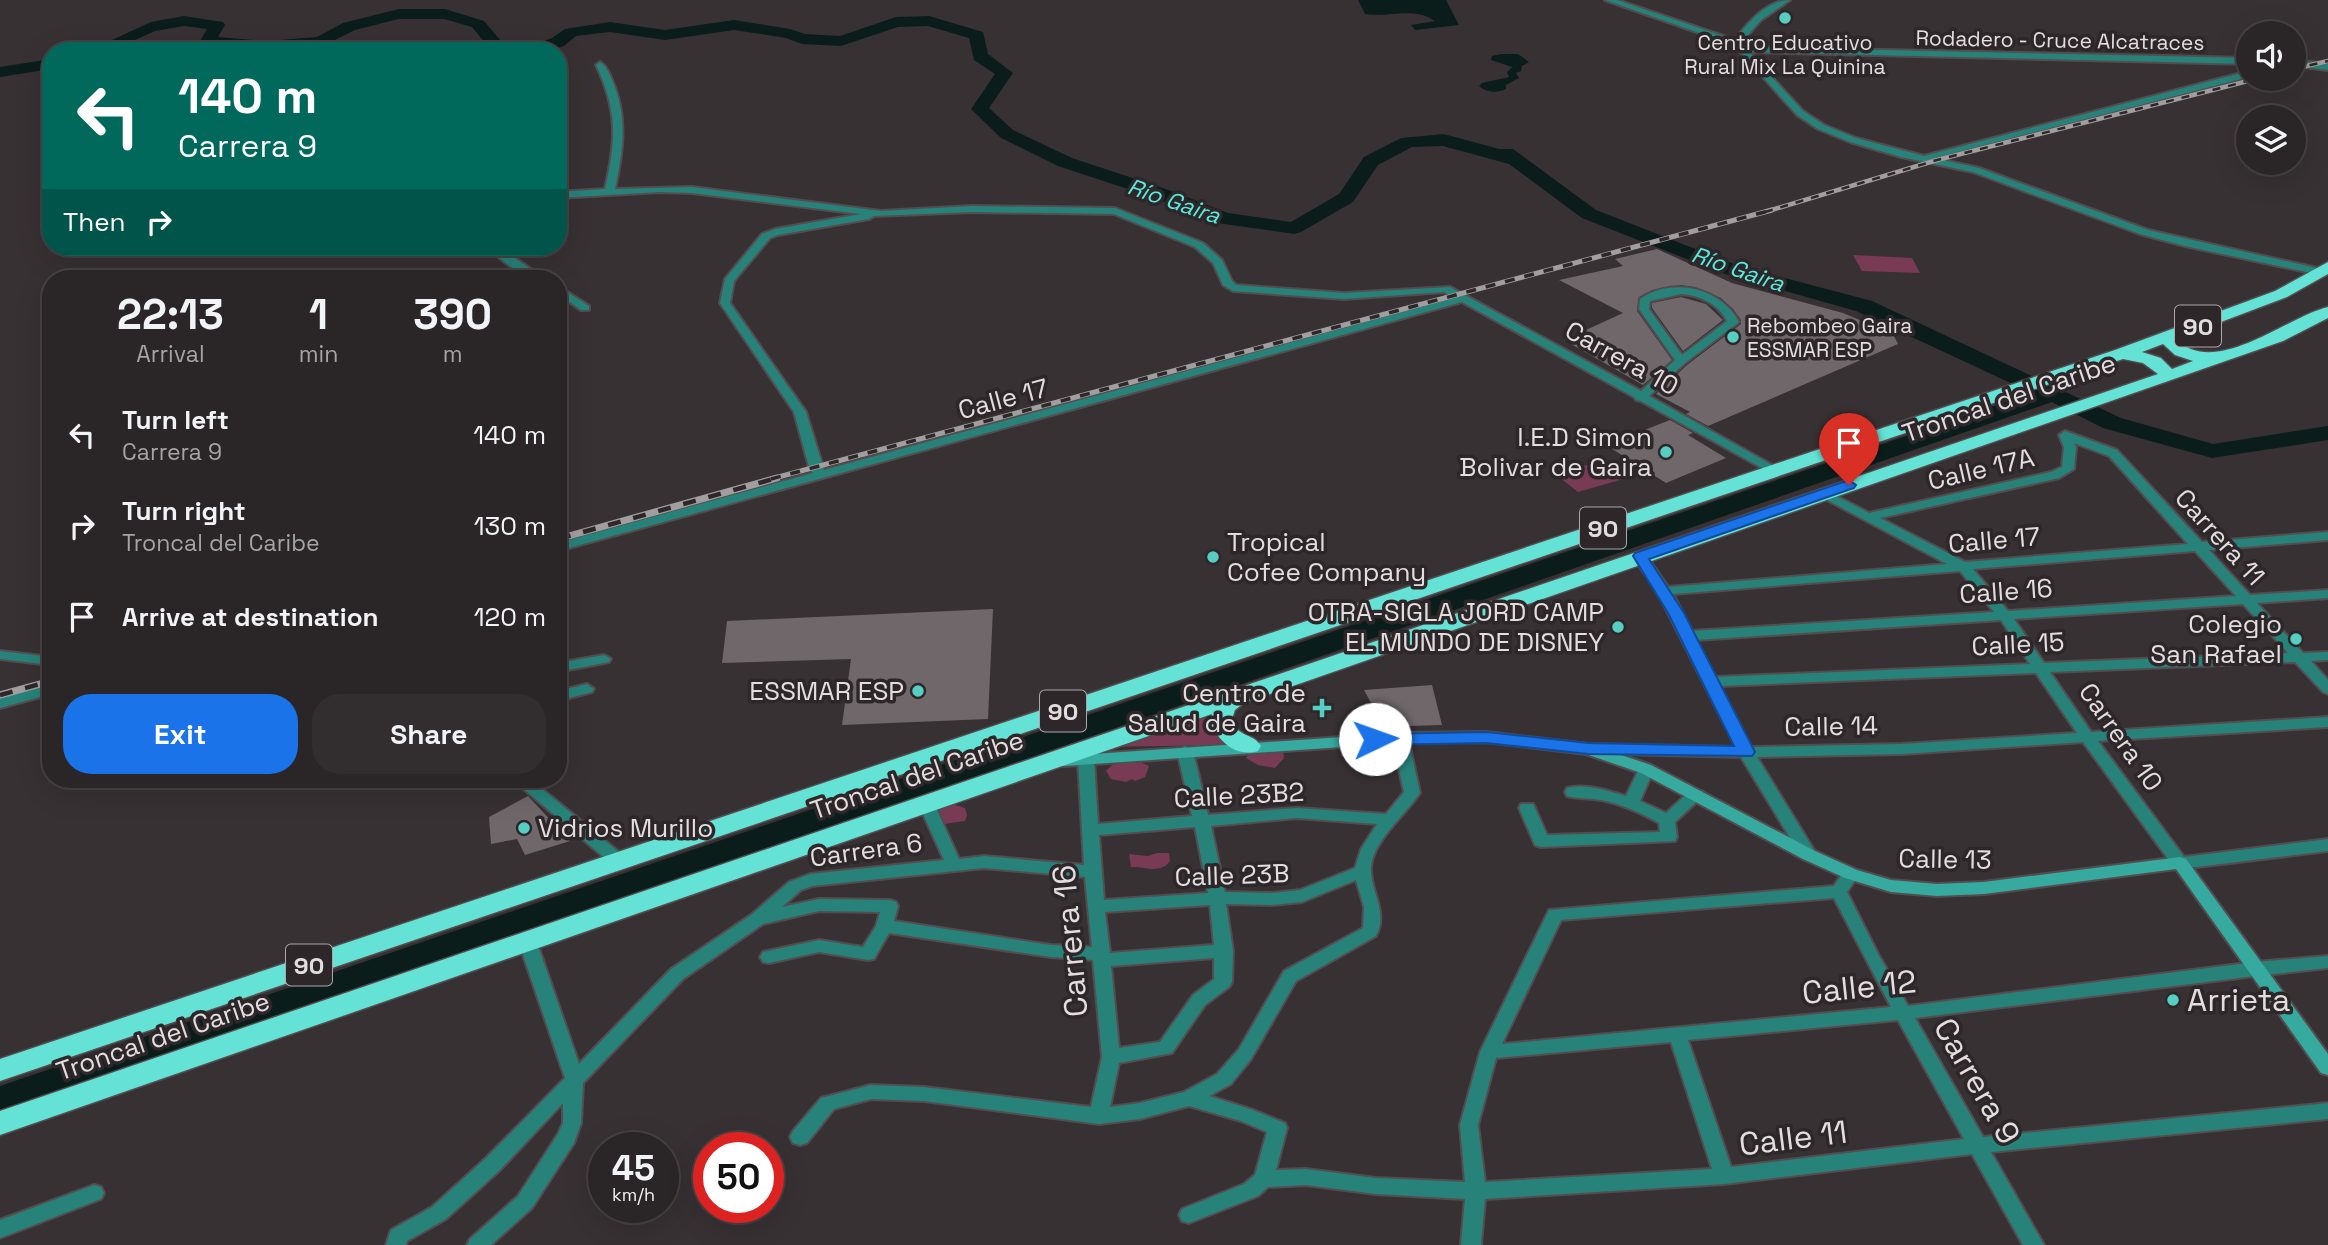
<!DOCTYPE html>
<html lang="en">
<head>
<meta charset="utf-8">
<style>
	:root { --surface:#2a2526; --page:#322d2e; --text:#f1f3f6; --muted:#a5a5a7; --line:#464243; --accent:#1a73e8 }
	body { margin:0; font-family:"Space Grotesk",sans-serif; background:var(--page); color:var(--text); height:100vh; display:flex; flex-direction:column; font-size:26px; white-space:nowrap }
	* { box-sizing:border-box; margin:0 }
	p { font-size:23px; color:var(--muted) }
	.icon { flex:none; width:38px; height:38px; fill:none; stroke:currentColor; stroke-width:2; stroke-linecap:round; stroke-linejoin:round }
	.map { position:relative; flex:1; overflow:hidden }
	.side { position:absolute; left:42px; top:270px; width:525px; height:518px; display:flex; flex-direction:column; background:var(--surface); border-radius:28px; box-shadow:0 7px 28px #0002,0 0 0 2px var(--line) }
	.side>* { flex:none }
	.top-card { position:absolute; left:42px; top:42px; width:525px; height:214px; border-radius:28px; box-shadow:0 7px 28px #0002,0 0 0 2px var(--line); background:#00695c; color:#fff; overflow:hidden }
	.buttons { position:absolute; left:2236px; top:21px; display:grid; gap:14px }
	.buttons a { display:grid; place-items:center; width:70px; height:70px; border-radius:50%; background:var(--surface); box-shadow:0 7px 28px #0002,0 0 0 2px var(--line); font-size:35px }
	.speed { position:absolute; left:588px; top:1132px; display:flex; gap:14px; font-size:35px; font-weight:700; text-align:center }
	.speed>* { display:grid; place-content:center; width:91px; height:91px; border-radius:50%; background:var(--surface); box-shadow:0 7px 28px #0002,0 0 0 2px var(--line); line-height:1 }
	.speed small { font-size:18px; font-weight:400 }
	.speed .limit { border:10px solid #d22; background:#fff; color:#111 }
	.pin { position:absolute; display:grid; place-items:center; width:60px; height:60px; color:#fff; margin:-72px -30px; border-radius:50% 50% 50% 0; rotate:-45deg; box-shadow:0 0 7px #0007 }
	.pin .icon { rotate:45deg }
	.me { position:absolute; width:77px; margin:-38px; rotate:87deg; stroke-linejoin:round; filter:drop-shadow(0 0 5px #0008) }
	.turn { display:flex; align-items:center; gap:24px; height:147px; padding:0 21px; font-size:32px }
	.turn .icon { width:91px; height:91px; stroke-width:2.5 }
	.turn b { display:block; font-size:49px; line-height:60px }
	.then { display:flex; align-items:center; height:66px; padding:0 21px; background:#0003; gap:14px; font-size:26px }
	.eta { display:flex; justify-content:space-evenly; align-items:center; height:119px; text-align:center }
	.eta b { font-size:42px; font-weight:600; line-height:49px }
	.cta { display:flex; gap:14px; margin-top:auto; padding:14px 21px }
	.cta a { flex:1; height:80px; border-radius:28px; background:var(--accent); color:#fff; font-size:28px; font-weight:600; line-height:80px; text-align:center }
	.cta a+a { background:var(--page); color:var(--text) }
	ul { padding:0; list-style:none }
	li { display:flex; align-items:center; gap:21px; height:91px; padding:0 21px }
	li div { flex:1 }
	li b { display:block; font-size:26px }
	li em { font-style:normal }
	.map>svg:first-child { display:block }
	.green { fill:#793b54 }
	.water { fill:#0a1d1b }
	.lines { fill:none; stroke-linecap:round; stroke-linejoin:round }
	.river { fill:#0a1d1b; fill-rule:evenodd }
	.building { fill:#6f6769 }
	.street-casing { stroke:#534d4f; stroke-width:4 }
	.secondary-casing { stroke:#534d4f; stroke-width:4 }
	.highway-casing { stroke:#534d4f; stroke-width:3 }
	.street { fill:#27837a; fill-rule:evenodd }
	.secondary { fill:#36aa9f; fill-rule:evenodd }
	.highway { fill:#64e2d5; fill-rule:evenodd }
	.rail-far2-casing { stroke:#a29d9f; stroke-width:4.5 }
	.rail-far1-casing { stroke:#a29d9f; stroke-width:5 }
	.rail-casing { stroke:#a29d9f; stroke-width:7 }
	.rail-far2 { stroke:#2e2729; stroke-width:2.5; stroke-dasharray:8; stroke-linecap:butt }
	.rail-far1 { stroke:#2e2729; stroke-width:3.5; stroke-dasharray:10; stroke-linecap:butt }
	.rail { stroke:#2e2729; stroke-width:4.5; stroke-dasharray:13; stroke-linecap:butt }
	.route { fill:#1a73e8; stroke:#114b97; stroke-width:2 }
	.poi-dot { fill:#57cec2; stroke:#2e2729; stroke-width:2.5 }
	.labels { text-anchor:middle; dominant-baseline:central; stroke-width:7; stroke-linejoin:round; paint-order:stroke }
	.far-street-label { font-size:21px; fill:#e2dedf; stroke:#2e2729 }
	.far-poi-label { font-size:21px; fill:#e2dedf; stroke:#2e2729 }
	.far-water-label { font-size:23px; font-style:italic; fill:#57ecdd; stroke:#2e2729 }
	.shield { fill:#2e2729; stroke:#aca7a8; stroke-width:2 }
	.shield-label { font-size:24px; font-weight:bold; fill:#e2dedf }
	.street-label { font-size:26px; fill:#e2dedf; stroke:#2e2729 }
	.poi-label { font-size:26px; fill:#e2dedf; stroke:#2e2729; text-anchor:end }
	.near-street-label { font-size:32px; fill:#e2dedf; stroke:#2e2729 }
	.near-poi-label { font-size:32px; fill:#e2dedf; stroke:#2e2729; text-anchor:start }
</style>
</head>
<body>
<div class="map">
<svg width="2328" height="1245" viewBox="0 0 2328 1245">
	<rect width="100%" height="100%" fill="#383133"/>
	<!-- green -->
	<g class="green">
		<path d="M1853,255l59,3 8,15 -58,-2z"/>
		<path d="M1602,461l21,18 -45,13 -23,-18z"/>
		<path d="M1209,715l3,16 14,14 -126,2z"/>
		<path d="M1251,751l32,1 1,6 -9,10 -17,-3 -12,-7z"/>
		<path d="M1124,762h16l9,4 -4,11 -10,4 -3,-2 -6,3 -15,-3 -5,-8 6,-6z"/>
		<path d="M949,803l16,5 2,7 -2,6 -21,3 -10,-15z"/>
		<path d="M1157,853h12l1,8c-10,14 -25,5 -39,6l-2,-13 19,2z"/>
	</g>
	<!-- water -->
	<g class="water">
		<path d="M1358,0h88l13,25 -44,5 -4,-5 24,-4c-22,-15 -46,-3 -70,-7z"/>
		<path d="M1501,54h17l11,8 -7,4 -1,5 -5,2 3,5 -13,7v4c-9,4 -20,4 -27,-3l3,-3 27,-6 -2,-5 5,-5 -21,-7 1,-4z"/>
	</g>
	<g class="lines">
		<!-- river -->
		<g class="river">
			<path d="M399,9h46l39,12 17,20 31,4 20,-7 13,-9 45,-7 55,8 69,-10 56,9 15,5 35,2 56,-19 33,-1 54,16 5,22 25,19 -24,35 24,22 59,28 94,31 62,24 63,9 48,-28 25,-37 37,-19 43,-4 55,15h14l83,61 143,56 133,35 249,117 92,26 115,-18v14l-116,18 -109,-30 -51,-26 -2052,714v-30l2032,-693 -176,-82 -131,-37 -143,-56 -73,-54 -66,-18 -31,1 -34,18 -25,37 -52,30 -7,2 -77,-11 -65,-26 -94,-31 -57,-28 -30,-29 24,-35 -21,-14 -5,-22 -41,-12 -30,1 -57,19 -39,-2 -16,-6 -52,-8 -69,10 -55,-8 -34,4 -12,10 -16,5h-46l-12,-2 -18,-22 -28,-8h-45l-44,11 -34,17 -59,4 -54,-5 -8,-5 7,-12 -23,-3 -29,5 -44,20h-23l63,-29 33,-6 39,6 2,3 -7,12 47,4 52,-4 26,-14z"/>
			<path d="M51,59v10l-51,8v-10z"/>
		</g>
	</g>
	<!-- building -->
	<g class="building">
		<path d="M1657,249l75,34 111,30 50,21 5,10 -190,82 -22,-12 4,-2 -34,-18 31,-29 54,-41v-4l-8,-11 -12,-11 -26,-11 -15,-2 -28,5 -13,7 -2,14 35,49 -29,25 -79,-45 59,-27 -64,-33 64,-14 -8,-7z"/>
		<path d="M1681,297l25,7 17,16 -40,31 -31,-43v-5z"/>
		<path d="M1670,420l23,13 -5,2 38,23 -60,25 -60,-38z"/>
		<path d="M993,609l-5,110 -146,6 9,-66 -129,4 5,-42z"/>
		<path d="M1432,685l10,40 -34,1 -4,-10 -25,2 -15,-28z"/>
		<path d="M528,796l42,45 -45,14 -8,-16 -26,5 -2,-27z"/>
	</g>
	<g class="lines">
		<defs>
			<g id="street">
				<path d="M1605,0h12l118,40c13,-18 32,-40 55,-40l-29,20 -20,23 4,4 504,11v6l-500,-12 54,59 21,14 32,13 68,18 325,-85v6l-315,81 45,10 169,62 173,39 5,3 -5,3 -136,-29 -45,-12 -167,-62 -72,-15 -51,-15 -32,-13 -21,-14 -63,-70z"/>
				<path d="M2294,60l34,4v6l-34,-4z"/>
				<path d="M600,62c6,4 9,11 12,18 16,36 11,71 3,109l77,-2 189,24 91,-5 143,2 88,35 19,17 10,21 4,4 108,8 106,-6 191,104 34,-31 -36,-51 1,-10c32,-22 80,-12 99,23l-54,41 -36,33 132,74 -6,4 -4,-1 -130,-72 -5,-1 -2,-3 -172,-95 -904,249v-8l255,-70 -4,-6 -15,-55 -74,-109 5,-24 37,-45 13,-5 86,-15 -169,-21 -32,-1 -102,6v-6l47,-3c11,-48 13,-78 -9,-124zM972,212l142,2 81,33 18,16 10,22 10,6 111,8 100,-7 10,6 -630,172 -18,-58 -76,-109 4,-22 36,-43 8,-3 91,-16 5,-3zM1681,294c19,1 37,10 46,27l-45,34 -33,-46 1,-8z"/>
				<path d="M488,247h11l45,31c-21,1 -41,-16 -56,-31z"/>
				<path d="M558,286l31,20v4h-8l-23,-16z"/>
				<path d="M2065,431l52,19 85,92 126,-10v8l-119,10 41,45 78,-5v8l-71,5 46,50 25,-1v8l-17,1 17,19v14l-5,-2 -28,-30 -245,10 41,60 237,-15v10l-230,14 86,116 144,-18v12l-148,18 -6,-2 -91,-125 -181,12 -145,3 60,98 -2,4h-12l-62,-102 -158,-4 -3,-4 8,-5 148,3 -79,-156 -24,-34 2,-3h10l23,33 279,-23 -131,-70 1,-3h10l42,22 182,-41 11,-5 2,-20 -5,-12zM2074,443l35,13 79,88 -223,18 -85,-44 179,-40 15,-9 2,-22zM2195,551l41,45 -228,15 -35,-42zM1960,571l34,41 -302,19 -19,-37zM2243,604l45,49 -244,10 -30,-44zM2001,620l29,44 -315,13 -19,-37zM2036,673l41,60 -175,11 -151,3 -31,-61z"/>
				<path d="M0,651l51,6v8l-51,-6z"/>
				<path d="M604,655l7,4 -2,3 -51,10v-9z"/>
				<path d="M51,684v10l-51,14v-10z"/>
				<path d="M587,684l7,5 -2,3 -34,9v-10z"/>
				<path d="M1400,733l8,5 12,55c-14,21 -46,47 -49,73 -2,25 18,45 5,70l-80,45 -45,78 -20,25 -22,12 44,14 32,13 2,5 -11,42 30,-1 70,9 89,4 -5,-57 20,-73 69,-142 285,-24c6,-9 10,-20 23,-16l2,4 -12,18 31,62 30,52 347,-44 73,-6v12l-73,8 -340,42 68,119 345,-34v16l-337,33 53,93h-21l-51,-91 -248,30 -239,15 -4,46h-20l4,-46 -89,-5 -70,-9 -38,2 -10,9 -69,27 -7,-2 -3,-6 3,-6 62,-25 11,-9 12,-43 -26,-11 -52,-15 -49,13 -41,5 -175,-23 -53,-2 -37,10 -27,34 -7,2 -7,-2 -3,-6 3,-6 28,-33 50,-13 53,2 167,20 11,-50 -9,-97 -42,-3 -162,-24 -15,26 -6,1 -49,-8 -50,11 -6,-1 -3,-5 3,-5 56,-12 44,7 13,-21 4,-14 -61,-1 -56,13 -80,55 -100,104 -2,40 -7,20 -42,65 -41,37h-24l3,-6 48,-43 40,-62 5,-11v-20l-63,67 -54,49 -39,22 -1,4h-20l5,-15 41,-23 54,-49 79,-80 -46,-135 3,-4 6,-2 6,2 3,4 42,121 92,-95 80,-54 38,-33 21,-8 134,-14 -26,-57 2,-4h12l27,60 25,-3 100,9 -6,-106 3,-4h10l3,4 4,65 94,-8 -15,-65 8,-5 8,5 15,64 89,-7 89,6 18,-22 -12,-54zM1297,818l80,6 -16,25 -6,19 -55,22 -28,3 -47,-1 -14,-66zM1195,827l13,66 -104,7 -5,-65zM984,868l101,9 7,70 -41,-2 -157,-24 4,-15 -2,-4 -6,-2 -71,-1 -37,8 19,-17 11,-4zM1356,880l8,27 -1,21 -79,43 -45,78 -22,25 -33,18 -44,11 -30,4 9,-44 53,-10 33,-48 24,-18 3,-5 1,-31 -7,-47 46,1 30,-3zM1834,898l57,109 -389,37 59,-124zM1210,905l4,40 -104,8 -5,-41zM1214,958v21l-21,16 -33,47 -41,6 -8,-82zM1898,1020l66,119 -233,28 -43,-127zM1671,1042l41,127 -227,13 -7,-57 18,-67z"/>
				<path d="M1646,764l5,1 3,4 -14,32 26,12 24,-22h12l2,4 -29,27 2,15 -2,4 -134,6 -6,-2 -16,-37 2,-4h12l2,4 12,27 113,-3 -1,-9c-18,-10 -37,-19 -58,-23 -11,-2 -23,-1 -34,-4l-2,-4 2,-4c19,-5 41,3 59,8l15,-31z"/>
				<path d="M512,779h18l95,78 2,4 -2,4h-12z"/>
				<path d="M94,1185l7,2 3,6 -3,6 -101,39v-18z"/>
			</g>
			<path id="secondary" d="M1486,732l102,12 63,21 164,86 42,19 34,10 46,4 47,-2 196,-25 6,2 142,195v21l-7,-2 -145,-204 -192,25 -47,2 -46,-4 -46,-14 -42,-19 -162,-86 -55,-19 -100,-12 -86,1 -336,23 -5,-1 -3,-4 3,-4 5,-1 336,-23z"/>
			<path id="highway" d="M2328,262v12l-41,23 -111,42c39,40 110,-22 152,-32v11l-45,23 -1039,362 -9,7 -4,12c10,16 22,11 30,24l-3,5c-24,7 -39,-11 -49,-29l3,-8 -1212,421v-24l2158,-737 -15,-11 -20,-4 -2123,722v-22l2115,-709 160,-59zM2163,344l12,11 18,6 -21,8 -11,-11 -19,-6z"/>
		</defs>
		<!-- street casing -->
		<use href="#street" class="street-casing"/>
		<!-- secondary casing -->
		<use href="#secondary" class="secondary-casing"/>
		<!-- highway casing -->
		<use href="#highway" class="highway-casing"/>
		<!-- street -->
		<use href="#street" class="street"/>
		<!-- secondary -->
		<use href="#secondary" class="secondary"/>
		<!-- highway -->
		<use href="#highway" class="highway"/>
		<defs>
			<g id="rail-far2">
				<path d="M2294,69l34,-8"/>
				<path d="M1765,212l172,-52 319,-81"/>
			</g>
			<path id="rail-far1" d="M771,479l1001,-269"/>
			<g id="rail">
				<path d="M558,539l219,-61"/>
				<path d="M0,695l51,-14"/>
			</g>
		</defs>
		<!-- rail-far2 casing -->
		<use href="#rail-far2" class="rail-far2-casing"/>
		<!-- rail-far1 casing -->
		<use href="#rail-far1" class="rail-far1-casing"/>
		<!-- rail casing -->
		<use href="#rail" class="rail-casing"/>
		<!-- rail-far2 -->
		<use href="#rail-far2" class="rail-far2"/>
		<!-- rail-far1 -->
		<use href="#rail-far1" class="rail-far1"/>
		<!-- rail -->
		<use href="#rail" class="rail"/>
	</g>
	<!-- route -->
	<path class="route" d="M1849,480l7,5 -2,3 -205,71 35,54 71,139 -3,4 -164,-2 -102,-11 -111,2 -8,-6 8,-5 111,-2 102,11 146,3 -66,-133 -35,-57 2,-3z"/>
	<!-- markers -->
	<g class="poi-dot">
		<circle cx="1785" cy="18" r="7"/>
		<circle cx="1733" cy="337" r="7"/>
		<circle cx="1666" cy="452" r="7"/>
		<circle cx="1213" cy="557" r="7"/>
		<circle cx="1618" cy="627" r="7"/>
		<circle cx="2296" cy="639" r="7"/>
		<circle cx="918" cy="691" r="7"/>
		<path d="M1318.5 697.5h7v7h7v7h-7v7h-7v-7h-7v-7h7z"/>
		<circle cx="524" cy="828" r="7"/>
		<circle cx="2173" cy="1000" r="7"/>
	</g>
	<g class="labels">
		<!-- far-street labels -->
		<g class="far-street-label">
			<text transform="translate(2060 40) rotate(1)">Rodadero - Cruce Alcatraces</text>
		</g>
		<!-- far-poi labels -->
		<g class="far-poi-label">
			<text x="1785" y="42">Centro Educativo<tspan x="1785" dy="24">Rural Mix La Quinina</tspan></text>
			<text x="1747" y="325" text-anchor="start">Rebombeo Gaira<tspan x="1747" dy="24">ESSMAR ESP</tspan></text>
		</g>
		<!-- far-water labels -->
		<g class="far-water-label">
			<text transform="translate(1174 201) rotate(19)">Río Gaira</text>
			<text transform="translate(1738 269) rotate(19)">Río Gaira</text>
		</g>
		<!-- shield labels -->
		<g class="shield">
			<rect x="2175" y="305.5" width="46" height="41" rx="5"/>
			<rect x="1580" y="507.5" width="46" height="41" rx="5"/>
			<rect x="1040" y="690.5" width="46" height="41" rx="5"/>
			<rect x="286" y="944.5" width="46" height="41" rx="5"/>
		</g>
		<g class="shield-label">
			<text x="2198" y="326">90</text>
			<text x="1603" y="528">90</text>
			<text x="1063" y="711">90</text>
			<text x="309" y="965">90</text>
		</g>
		<!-- street labels -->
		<g class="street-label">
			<text transform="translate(1622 358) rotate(29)">Carrera 10</text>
			<text transform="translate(2009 398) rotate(-19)">Troncal del Caribe</text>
			<text transform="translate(1003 399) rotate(-15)">Calle 17</text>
			<text transform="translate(1981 469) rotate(-13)">Calle 17A</text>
			<text transform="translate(2220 537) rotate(48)">Carrera 11</text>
			<text transform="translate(1994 540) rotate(-5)">Calle 17</text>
			<text transform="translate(2006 591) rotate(-4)">Calle 16</text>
			<text transform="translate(2018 644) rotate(-3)">Calle 15</text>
			<text transform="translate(1831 726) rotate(-1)">Calle 14</text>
			<text transform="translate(2121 737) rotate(55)">Carrera 10</text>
			<text transform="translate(917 775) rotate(-19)">Troncal del Caribe</text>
			<text transform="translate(1239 795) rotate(-3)">Calle 23B2</text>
			<text transform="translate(866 850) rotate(-8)">Carrera 6</text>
			<text transform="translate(1945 859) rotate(1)">Calle 13</text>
			<text transform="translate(1232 875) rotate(-2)">Calle 23B</text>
			<text transform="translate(163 1036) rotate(-19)">Troncal del Caribe</text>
		</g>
		<!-- poi labels -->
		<g class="poi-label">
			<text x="1652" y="437">I.E.D Simon<tspan x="1652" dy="30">Bolivar de Gaira</tspan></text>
			<text x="1227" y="542" text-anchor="start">Tropical<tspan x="1227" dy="30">Cofee Company</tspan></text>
			<text x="1604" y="612">OTRA-SIGLA JORD CAMP<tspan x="1604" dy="30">EL MUNDO DE DISNEY</tspan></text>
			<text x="2282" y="624">Colegio<tspan x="2282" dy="30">San Rafael</tspan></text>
			<text x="904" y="691">ESSMAR ESP</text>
			<text x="1306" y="693">Centro de<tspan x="1306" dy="30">Salud de Gaira</tspan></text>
			<text x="538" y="828" text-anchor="start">Vidrios Murillo</text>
		</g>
		<!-- near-street labels -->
		<g class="near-street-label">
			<text transform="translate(1070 941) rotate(-95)">Carrera 16</text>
			<text transform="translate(1859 987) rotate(-6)">Calle 12</text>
			<text transform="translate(1977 1081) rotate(60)">Carrera 9</text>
			<text transform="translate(1793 1138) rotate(-7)">Calle 11</text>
		</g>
		<!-- near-poi labels -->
		<g class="near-poi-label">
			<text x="2187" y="1000">Arrieta</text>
		</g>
	</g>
</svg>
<div class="buttons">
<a><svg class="icon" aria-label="sound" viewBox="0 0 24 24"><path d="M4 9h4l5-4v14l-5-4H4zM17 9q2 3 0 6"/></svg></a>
<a><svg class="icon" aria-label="layers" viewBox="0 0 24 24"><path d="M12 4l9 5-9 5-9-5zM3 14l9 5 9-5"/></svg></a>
</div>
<div class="speed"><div>45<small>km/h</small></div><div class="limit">50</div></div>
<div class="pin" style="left:1849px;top:485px;background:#d93025"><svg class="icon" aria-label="arrive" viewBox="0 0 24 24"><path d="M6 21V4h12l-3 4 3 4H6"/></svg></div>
<svg class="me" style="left:1375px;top:739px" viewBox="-20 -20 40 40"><circle r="19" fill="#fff"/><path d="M0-13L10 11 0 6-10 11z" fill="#1a73e8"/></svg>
<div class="top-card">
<div class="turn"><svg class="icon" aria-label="left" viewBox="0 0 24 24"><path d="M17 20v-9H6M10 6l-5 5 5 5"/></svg><div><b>140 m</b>Carrera 9</div></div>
<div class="then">Then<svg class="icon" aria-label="right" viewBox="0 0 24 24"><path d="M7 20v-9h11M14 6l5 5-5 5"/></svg></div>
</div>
<section class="side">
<div class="eta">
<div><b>22:13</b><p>Arrival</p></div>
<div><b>1</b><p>min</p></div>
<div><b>390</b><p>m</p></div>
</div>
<ul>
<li><svg class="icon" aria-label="left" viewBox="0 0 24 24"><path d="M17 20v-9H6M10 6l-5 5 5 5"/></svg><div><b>Turn left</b><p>Carrera 9</p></div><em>140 m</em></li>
<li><svg class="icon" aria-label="right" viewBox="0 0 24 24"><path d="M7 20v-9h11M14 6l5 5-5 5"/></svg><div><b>Turn right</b><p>Troncal del Caribe</p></div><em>130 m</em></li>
<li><svg class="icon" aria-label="arrive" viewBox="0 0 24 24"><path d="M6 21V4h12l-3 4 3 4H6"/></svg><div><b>Arrive at destination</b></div><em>120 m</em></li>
</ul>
<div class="cta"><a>Exit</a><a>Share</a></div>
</section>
</div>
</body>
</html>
